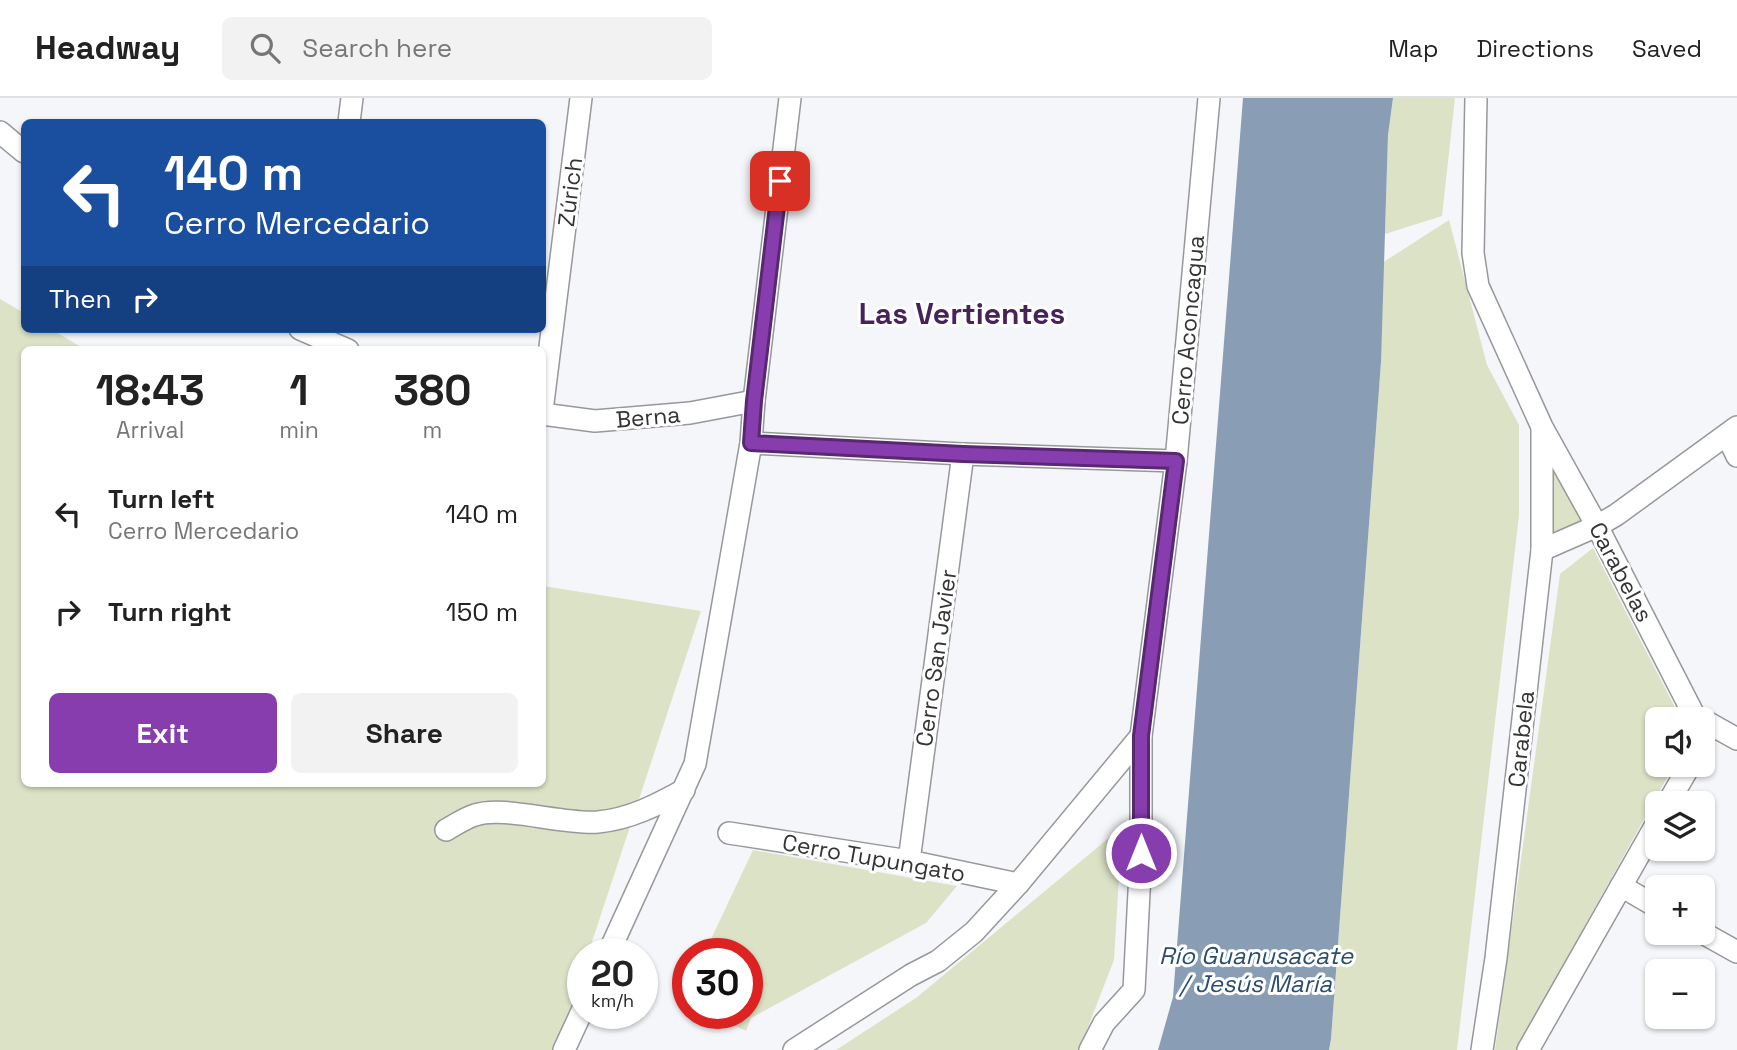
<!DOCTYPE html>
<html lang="en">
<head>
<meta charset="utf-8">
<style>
	:root { --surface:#fff; --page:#f2f2f2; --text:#222; --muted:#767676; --line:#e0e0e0; --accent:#873dae }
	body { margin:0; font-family:"Space Grotesk",sans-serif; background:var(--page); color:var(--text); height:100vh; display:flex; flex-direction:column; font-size:26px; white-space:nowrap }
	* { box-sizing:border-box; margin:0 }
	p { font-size:23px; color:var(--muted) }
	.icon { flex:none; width:38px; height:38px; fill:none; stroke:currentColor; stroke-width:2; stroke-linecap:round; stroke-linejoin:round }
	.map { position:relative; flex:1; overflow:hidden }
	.drawer { position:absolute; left:21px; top:248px; width:525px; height:441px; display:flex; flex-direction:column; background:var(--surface); border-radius:10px; box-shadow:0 2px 5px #0004 }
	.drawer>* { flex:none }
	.guide { position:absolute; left:21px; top:21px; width:525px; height:214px; border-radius:10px; box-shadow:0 2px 5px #0004; background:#1a4fa0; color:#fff; overflow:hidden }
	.tools { position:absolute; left:1645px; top:609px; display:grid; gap:14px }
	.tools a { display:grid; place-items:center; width:70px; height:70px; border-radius:10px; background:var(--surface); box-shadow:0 2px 5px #0004; font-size:35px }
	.speed { position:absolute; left:567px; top:840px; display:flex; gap:14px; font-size:35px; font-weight:700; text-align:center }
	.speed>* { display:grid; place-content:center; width:91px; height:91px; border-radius:50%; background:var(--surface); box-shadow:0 2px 5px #0004; line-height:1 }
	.speed small { font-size:18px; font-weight:400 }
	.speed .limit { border:10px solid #d22; background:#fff; color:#111 }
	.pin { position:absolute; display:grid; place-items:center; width:60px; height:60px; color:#fff; margin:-30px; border-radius:14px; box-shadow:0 4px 10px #0006 }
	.me { position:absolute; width:77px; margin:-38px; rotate:0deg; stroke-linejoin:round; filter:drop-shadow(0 0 5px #0008) }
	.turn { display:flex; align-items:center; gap:24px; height:147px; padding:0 28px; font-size:32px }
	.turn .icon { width:91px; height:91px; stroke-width:2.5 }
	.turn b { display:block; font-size:49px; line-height:60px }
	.then { display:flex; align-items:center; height:66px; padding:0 28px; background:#0003; gap:14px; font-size:26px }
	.eta { display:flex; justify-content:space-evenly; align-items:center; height:119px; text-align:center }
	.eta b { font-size:42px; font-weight:700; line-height:49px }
	.primary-button { display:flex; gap:14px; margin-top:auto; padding:14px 28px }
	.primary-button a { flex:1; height:80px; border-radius:10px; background:var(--accent); color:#fff; font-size:28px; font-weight:700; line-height:80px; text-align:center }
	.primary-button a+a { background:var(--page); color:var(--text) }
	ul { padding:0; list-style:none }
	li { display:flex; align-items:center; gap:21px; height:98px; padding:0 28px }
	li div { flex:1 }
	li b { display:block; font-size:26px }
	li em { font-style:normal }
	header { display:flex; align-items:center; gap:42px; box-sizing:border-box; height:98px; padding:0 35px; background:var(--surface); border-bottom:2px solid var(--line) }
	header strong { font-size:33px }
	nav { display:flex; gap:38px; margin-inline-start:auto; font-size:24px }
	.search { width:490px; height:63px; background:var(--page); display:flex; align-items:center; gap:18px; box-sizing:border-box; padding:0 24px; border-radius:10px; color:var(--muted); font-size:26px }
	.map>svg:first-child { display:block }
	.green { fill:#dce2c6 }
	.water { fill:#899eb5 }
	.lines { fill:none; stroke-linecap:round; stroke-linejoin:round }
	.minor-casing { stroke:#97989b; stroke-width:24 }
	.minor { stroke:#fff; stroke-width:21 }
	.route-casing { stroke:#582871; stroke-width:18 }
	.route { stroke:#873dae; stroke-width:12 }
	.labels { text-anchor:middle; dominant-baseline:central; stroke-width:6; stroke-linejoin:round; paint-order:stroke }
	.street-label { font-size:23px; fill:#343435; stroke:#fff }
	.water-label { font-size:24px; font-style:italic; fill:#2a4d70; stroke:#fff }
	.district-label { font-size:30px; font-weight:bold; fill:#47235a; stroke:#fff }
</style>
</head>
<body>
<header>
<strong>Headway</strong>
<div class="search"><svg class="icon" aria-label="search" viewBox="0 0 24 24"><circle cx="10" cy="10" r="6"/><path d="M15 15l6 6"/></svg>Search here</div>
<nav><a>Map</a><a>Directions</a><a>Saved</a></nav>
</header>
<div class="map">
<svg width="1737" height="952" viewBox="0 0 1737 952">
	<rect width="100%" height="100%" fill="#f5f6f9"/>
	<!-- green -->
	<g class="green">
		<path d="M1393,0h62l-13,118 -57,18 3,-99z"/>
		<path d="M1449,122l38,145 32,60v90l-62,535h-128l2,-11 50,-677 -2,-97z"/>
		<path d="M0,201l24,14v16h27l35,21h-62v434h518l1,-198 158,25 -113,343h-5v15l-19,81h-564z"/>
		<path d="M1547,347l42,77 -41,20z"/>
		<path d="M1593,450l88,171h-24v46h17l-158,285h-21l65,-476z"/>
		<path d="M1122,729l-8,133 -35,90h-243l80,-52z"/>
		<path d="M753,752l204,36 -31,37 -175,95 -5,13 -38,-18h39v-59h-43z"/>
	</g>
	<!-- water -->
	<path class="water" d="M1243,0h150l-5,37 -7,227 -50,677 -2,11h-171l15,-53z"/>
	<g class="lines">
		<defs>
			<g id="minor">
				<path d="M1476,0l-3,155 5,33 64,141 55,99 99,193"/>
				<path d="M349,24l3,-24"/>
				<path d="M0,34l24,20"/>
				<path d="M300,231l48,21"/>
				<path d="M542,313l39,-313"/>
				<path d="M542,316l53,7 95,-8 64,-12"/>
				<path d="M1727,337l10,21"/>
				<path d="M751,345l212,11 213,7"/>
				<path d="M1542,452l55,-24 19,-11 121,-88"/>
				<path d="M1703,622l34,19"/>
				<path d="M1668,705l22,-38"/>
				<path d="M446,732c9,-5 19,-12 29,-15 28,-10 89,10 123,7 32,-3 59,-17 86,-32"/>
				<path d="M729,735l180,28 109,23"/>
				<path d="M909,763l54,-407"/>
				<path d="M1621,788l36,21"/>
				<path d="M1703,835l34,19"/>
				<path d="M608,856l87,-190 56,-321 3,-42 36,-303"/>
				<path d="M564,952l19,-41"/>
				<path d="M794,952l117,-75 27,-14 36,-29 44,-48 123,-148"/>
				<path d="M1090,952l14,-27 30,-33 7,-137v-117l35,-275 33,-363"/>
				<path d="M1482,952l14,-92 46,-408v-121"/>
				<path d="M1528,952l129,-227"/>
			</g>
		</defs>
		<!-- minor casing -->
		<use href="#minor" class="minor-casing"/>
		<!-- minor -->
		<use href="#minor" class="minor"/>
	</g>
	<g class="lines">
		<defs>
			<path id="route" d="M780,83l-26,220 -3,42 212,11 213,7 -35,275v117"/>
		</defs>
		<!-- route casing -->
		<use href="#route" class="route-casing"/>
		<!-- route -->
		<use href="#route" class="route"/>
	</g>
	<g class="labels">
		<!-- street labels -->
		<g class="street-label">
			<text transform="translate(570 94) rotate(-83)">Zúrich</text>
			<text transform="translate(1188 232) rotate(-85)">Cerro Aconcagua</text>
			<text transform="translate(648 319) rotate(-5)">Berna</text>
			<text transform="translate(1621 474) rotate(62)">Carabelas</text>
			<text transform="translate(936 560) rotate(-82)">Cerro San Javier</text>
			<text transform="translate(1521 641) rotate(-84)">Carabela</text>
			<text transform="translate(874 760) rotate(10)">Cerro Tupungato</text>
		</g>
		<!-- water labels -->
		<g class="water-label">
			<text x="1256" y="857">Río Guanusacate<tspan x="1256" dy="28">/ Jesús María</tspan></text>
		</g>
		<!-- district labels -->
		<g class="district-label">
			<text x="962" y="215">Las Vertientes</text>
		</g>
	</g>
</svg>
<div class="tools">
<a><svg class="icon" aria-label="sound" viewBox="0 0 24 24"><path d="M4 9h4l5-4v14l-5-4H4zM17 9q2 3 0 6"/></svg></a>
<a><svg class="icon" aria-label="layers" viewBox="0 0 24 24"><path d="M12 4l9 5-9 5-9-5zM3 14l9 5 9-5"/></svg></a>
<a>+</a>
<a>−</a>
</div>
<div class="speed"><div>20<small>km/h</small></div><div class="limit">30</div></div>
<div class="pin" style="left:780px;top:83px;background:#d93025"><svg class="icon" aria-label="arrive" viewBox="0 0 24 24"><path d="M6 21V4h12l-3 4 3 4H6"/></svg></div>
<svg class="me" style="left:1141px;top:755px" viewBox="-20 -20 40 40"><circle r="17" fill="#873dae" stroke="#fff" stroke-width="3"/><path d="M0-11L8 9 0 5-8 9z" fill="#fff"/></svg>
<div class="guide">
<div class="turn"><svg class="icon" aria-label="left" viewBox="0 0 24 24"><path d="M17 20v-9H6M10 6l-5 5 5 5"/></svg><div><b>140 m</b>Cerro Mercedario</div></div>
<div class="then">Then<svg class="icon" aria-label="right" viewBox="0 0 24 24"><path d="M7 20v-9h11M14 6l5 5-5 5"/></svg></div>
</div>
<section class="drawer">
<div class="eta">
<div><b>18:43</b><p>Arrival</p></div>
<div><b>1</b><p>min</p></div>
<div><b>380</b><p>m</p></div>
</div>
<ul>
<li><svg class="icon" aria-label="left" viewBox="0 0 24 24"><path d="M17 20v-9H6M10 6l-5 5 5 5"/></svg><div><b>Turn left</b><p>Cerro Mercedario</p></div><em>140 m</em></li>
<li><svg class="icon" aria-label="right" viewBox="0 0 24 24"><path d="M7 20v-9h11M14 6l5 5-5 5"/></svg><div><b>Turn right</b></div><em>150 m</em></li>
</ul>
<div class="primary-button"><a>Exit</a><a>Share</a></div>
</section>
</div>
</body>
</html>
